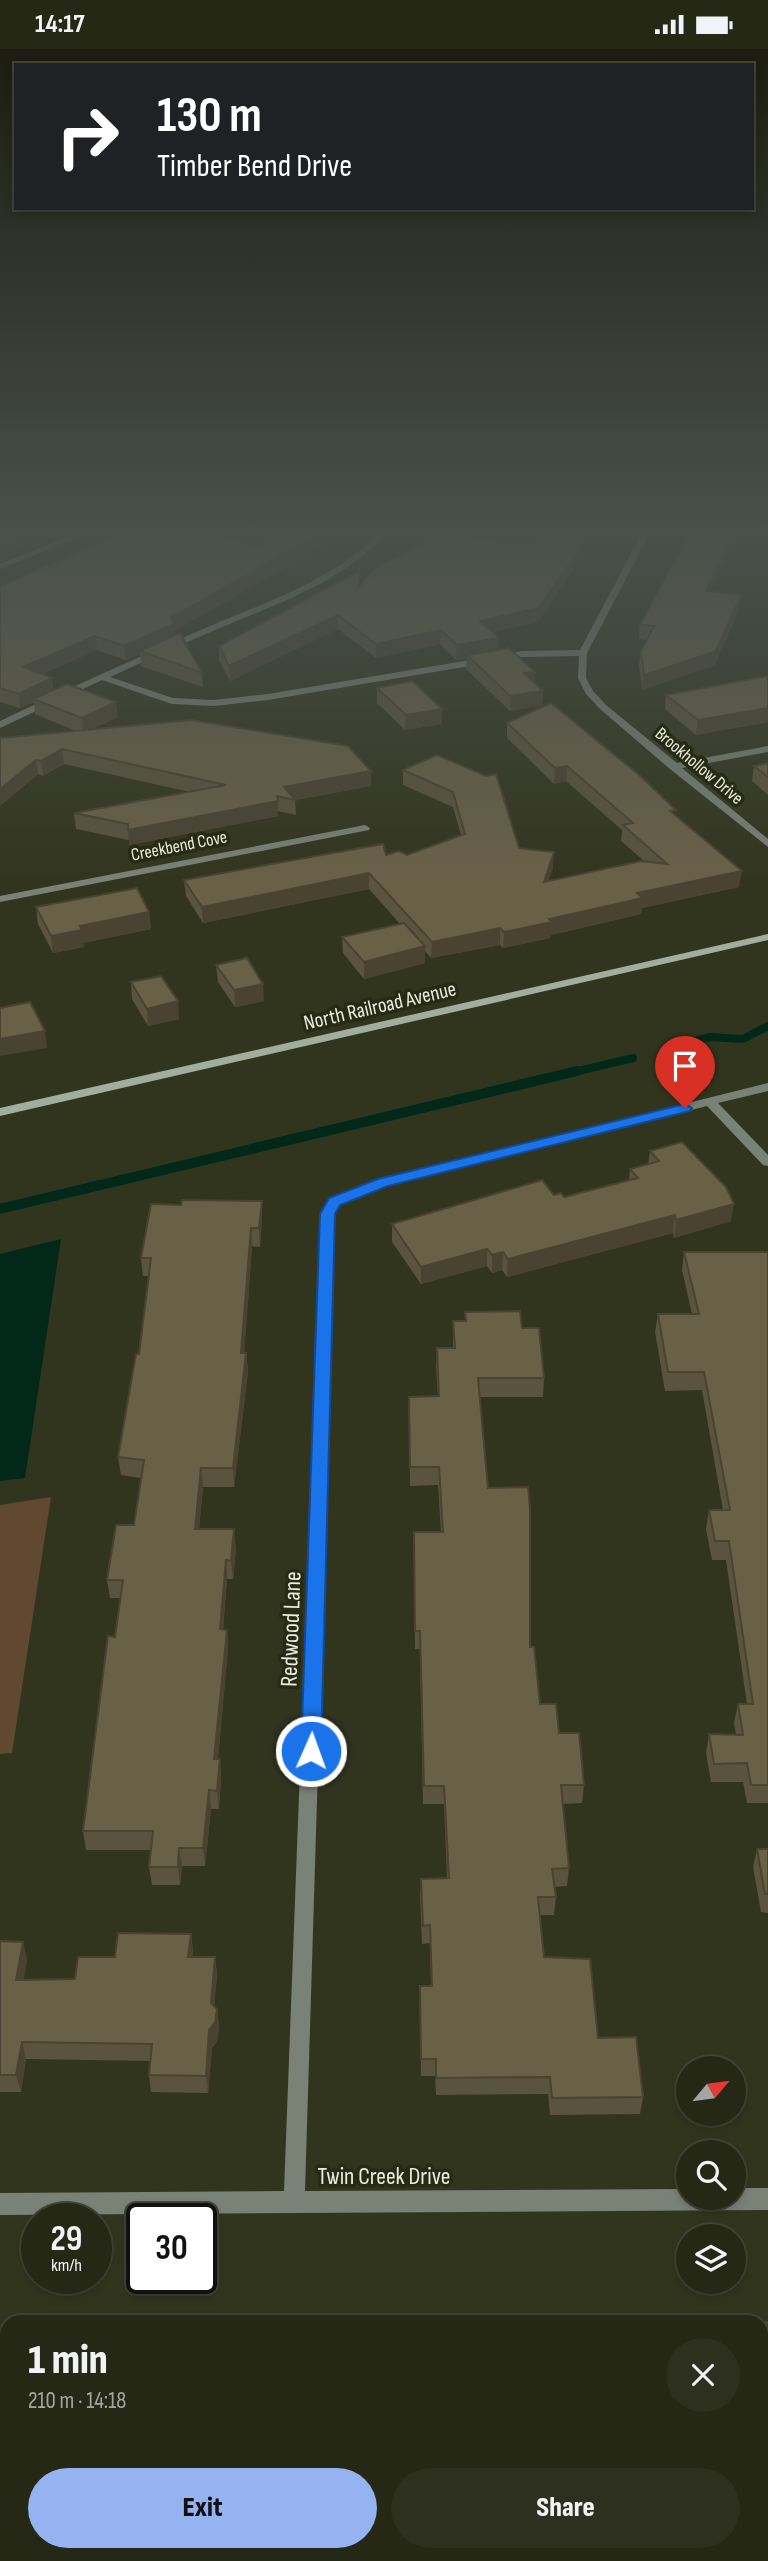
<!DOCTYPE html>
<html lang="en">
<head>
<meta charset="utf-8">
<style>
	:root { --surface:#262816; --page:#2e301f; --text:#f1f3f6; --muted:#a4a6a1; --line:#424435; --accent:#95b2f1 }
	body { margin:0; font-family:"Sofia Sans Condensed",sans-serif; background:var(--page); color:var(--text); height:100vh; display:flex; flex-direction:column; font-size:26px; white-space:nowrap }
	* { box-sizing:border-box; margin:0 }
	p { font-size:23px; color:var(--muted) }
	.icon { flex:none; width:38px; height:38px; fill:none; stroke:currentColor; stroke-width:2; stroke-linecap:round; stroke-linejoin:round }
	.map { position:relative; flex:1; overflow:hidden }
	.sheet { position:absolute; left:0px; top:2266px; width:768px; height:247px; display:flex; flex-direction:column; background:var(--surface); border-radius:21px 21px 0 0; box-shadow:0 4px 10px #0003,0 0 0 2px var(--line) }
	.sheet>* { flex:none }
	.hud { position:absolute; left:14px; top:14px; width:740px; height:147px; border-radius:0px; box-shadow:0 4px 10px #0003,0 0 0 2px var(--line); background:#202124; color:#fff; overflow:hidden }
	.needle { width:46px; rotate:61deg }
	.tools { position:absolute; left:676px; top:2007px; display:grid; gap:14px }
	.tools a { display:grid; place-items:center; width:70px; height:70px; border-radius:50%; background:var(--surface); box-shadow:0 4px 10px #0003,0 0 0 2px var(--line); font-size:35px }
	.speed { position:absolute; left:21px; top:2154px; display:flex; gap:14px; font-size:35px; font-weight:700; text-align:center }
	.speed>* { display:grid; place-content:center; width:91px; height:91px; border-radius:50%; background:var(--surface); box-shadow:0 4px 10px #0003,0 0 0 2px var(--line); line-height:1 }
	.speed small { font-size:18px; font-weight:400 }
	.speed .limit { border:4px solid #111; border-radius:10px; background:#fff; color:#111 }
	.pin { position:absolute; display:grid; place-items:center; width:60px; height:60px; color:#fff; margin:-72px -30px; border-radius:50% 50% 50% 0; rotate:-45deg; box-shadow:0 0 7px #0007 }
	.pin .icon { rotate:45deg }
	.me { position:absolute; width:77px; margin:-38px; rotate:2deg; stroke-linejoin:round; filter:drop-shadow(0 0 5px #0008) }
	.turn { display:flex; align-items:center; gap:24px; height:147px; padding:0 28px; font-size:32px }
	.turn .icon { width:91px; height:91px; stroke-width:2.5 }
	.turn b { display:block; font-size:49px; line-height:60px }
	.round { display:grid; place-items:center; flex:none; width:74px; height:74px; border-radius:37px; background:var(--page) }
	.summary { display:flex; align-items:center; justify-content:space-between; height:119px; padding:0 28px }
	h1 { font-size:42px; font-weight:800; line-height:52px }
	.action { display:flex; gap:14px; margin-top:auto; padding:14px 28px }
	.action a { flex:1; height:80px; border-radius:42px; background:var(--accent); color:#111; font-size:28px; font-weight:800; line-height:80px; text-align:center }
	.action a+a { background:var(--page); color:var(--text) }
	.status { display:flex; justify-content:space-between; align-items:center; height:49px; padding:0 35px; background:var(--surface); direction:ltr }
	.status svg { height:19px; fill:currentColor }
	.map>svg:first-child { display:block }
	.green { fill:#614831 }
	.water { fill:#02281a }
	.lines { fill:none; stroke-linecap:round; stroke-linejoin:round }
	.stream-far1 { stroke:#02281a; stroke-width:8 }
	.stream { stroke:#02281a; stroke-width:10 }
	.street { fill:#7a8177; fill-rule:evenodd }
	.secondary { fill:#a1ae9e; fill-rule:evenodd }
	.wall { fill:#5a533e }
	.shaded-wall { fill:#4a4332 }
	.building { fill:#696048; stroke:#4a4332; stroke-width:2 }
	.route { fill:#1a73e8; stroke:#114b97; stroke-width:2 }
	.labels { text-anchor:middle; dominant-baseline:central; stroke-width:7; stroke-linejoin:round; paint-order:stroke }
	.far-street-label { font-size:18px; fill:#eaecde; stroke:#282b14 }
	.street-label { font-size:21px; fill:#eaecde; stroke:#282b14 }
	.near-street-label { font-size:24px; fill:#eaecde; stroke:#282b14 }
</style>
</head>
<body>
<div class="status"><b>14:17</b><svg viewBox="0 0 49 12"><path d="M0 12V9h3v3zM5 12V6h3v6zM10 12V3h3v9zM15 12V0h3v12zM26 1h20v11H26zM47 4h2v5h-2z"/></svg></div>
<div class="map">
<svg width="768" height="2512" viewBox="0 0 768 2512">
	<rect width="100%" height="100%" fill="#32351e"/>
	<!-- green -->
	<path class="green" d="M51,1448l-39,256 -12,1v-249z"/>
	<!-- water -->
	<path class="water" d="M61,1190l-36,239 -25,3v-227z"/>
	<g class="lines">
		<!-- stream-far1 -->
		<g class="stream-far1">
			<path d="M669,999l40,-11 34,2 25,-13"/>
			<path d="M570,1024l63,-15"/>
		</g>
		<!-- stream -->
		<path class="stream" d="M0,1160l577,-138"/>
		<!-- street -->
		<g class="street">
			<path d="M87,480h10l-97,40v-5z"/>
			<path d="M383,480h8c-44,51 -109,73 -169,98 -38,16 -75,33 -112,50l63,21 41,2 54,-6 255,-43 57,-1 64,-121h8l-65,124 -1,25 7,13 13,14 71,58 91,-17v6l-86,16 86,71v8l-98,-78 -70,-60 -14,-15 -8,-16 1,-22 -56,1 -255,43 -54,6 -42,-2 -70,-24 -102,48v-7c67,-32 135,-62 203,-92 65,-28 131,-48 180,-100z"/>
			<path d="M365,776l5,3 -1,2 -369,72v-6z"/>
			<path d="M768,1034v8l-50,12 50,52v11l-5,-1 -56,-59 -319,80 -49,19 -4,9 -30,977 383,-2v9h45v-10h35v22l-768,5v-22l284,-2 37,-977 8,-15 49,-19z"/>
		</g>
		<!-- secondary -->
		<path class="secondary" d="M768,885v6l-768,176v-8z"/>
	</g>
	<!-- wall -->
	<g class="wall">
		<path d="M282,480h60l-16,15 -151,87v4l27,38 1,14 -62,-21 -1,-12 -14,6 -29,-10 -55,24 12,16 64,27 -26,12 279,57 -76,14 1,15 -18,-4v5l-149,29v-5l-53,-11 -2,-16 116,-21 -126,-28 -21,12 -5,-2 -38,32v-68l76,-7 -41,-17 -1,-12 -14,6 -20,-6v-116l261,-40z"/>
		<path d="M428,480h52l-8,11 63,3 9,-14h51l-20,38 -37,55 -46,10 7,6 -1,11 37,23 -1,10 9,9 -1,14 -32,6 -44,-42 1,-11 -11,2 -16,-16 -64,14 -38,-29 -108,52 -11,-21v-14l141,-61 69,-45h-2z"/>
		<path d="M710,542l31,4 -2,14 -24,56 -73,25 -3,-25 2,-14 5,-11 -7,-1 1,-14z"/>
		<path d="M768,627v46l-72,13 -31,-26 1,-14z"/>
		<path d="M377,639l65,36 -37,6 -28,-27z"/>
		<path d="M507,674l169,93 63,71 -97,21 -1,6 -90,21 -1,3 -47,10 -3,-3 -69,13 -6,-7v12l-61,16 -21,-26 -1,-16 58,-13 -31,-35 -166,34 -17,-27 -2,-16 202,-25h21l54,-20 -8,-28 -50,-22v-15l34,-15 82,93 34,20 -5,13 96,-20 -23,-20 1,-11 -56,-49 -12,3 -47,-46z"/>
		<path d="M768,714v32l-16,-14 2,-15z"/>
		<path d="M36,858l113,5 2,17 -68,14 1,4 -31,6 -15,-29z"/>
		<path d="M216,916l48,36 -29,6 -17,-25z"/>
		<path d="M131,933l48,37 -31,7 -16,-27z"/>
		<path d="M650,1102l81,70 -57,17 -1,-5 -166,44 -5,-7 -10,3 -5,-7 -66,18 -29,-42v-18l162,-29 10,2 65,-16 1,-12 18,-5z"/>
		<path d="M262,1152v18l-2,28 -8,-1 -8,107h2l2,18 -14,116h-31l-4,42 37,19 -3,31h-6l-4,51h4l1,18 -10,111h2l1,19 -2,31h-8l-6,57h-23l-2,19h-28l-3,-18 2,-17h-65l-3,-19 32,-194 5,-39h-10l-3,-18 27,-55 7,-47 -20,-3 -3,-18 21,-103 10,-78h-6l-2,-18 40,-53z"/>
		<path d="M684,1203h84v553v-2h-21l-4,-21h-32l-5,-29 3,-19h27l-2,-11 4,-19h9l-21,-144h-14l-6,-31 3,-19h14l-21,-120 -37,1 -10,-59 3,-18h34l-10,-44z"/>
		<path d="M465,1263l57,16 22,50 -1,19h-63l8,91 42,159 10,57 19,29 25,52 -2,18 -19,1 6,64 -2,18 -13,1 2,10 -2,18h-14l4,42 54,81 45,59 -3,17 -90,1 -2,-21 -112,1 -1,-19h-14l-1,-90h11l-1,-43 -8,1 -2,-47 1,-18 26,-1 -3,-74h-21l-3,-155h-5l-1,-117h27l-3,-47 -28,1 -1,-89 29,-1 -2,-29 1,-19h16v-27h12z"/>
		<path d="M757,1800h11v64l-7,-1 -8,-45z"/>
		<path d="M191,1885l2,17 -1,6h23l2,18 -3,31 3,3 2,18 -2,14 -5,7 -4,45 -57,-1 -2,-17 1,-14 -124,-2 -5,33h-21v-151l27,18 -4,21 52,-1 40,-22z"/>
		<rect x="761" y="2273" width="7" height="224"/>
		<rect x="0" y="2280" width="7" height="187"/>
		<path d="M555,2506h119l-1,2 -22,-1v5h-95z"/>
	</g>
	<!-- shaded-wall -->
	<g class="shaded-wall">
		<path d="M27,480h20l-47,33v-15z"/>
		<path d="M328,480h14l-16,15 -151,87v7l-35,13v3l-14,6 -2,-14z"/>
		<path d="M471,480h9l-17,24 1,-13z"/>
		<path d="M589,480h6l-20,38 -37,55 -59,13 1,-14z"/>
		<path d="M736,480h5l-37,75 2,-13z"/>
		<path d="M741,546l-2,14 -24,56 -73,25 2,-15z"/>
		<path d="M338,566v14l-108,52 -1,-15z"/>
		<path d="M441,581l-1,14 -64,14v-14z"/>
		<path d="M95,587l2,14 -73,31 -1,-14z"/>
		<path d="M499,589l-1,15 -31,2v3l-11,2 1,-15z"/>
		<path d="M535,623l-1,14 -10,-13z"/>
		<path d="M52,629l2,15 -21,6 1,3 -14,6 -1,-14z"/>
		<path d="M543,642l-1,14 -32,6v-15z"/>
		<path d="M116,653l2,15 -35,16 -1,-15z"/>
		<path d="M768,659v14l-72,13 2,-15z"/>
		<path d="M442,660v15l-37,6 1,-15z"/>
		<path d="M62,700l2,15 -21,12 -2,-15z"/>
		<path d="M36,711l2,14 -38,32v-17z"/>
		<path d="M567,717l-1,15 -12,3 1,-16z"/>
		<path d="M371,722v15l-76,14 -11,-13z"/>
		<path d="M278,752v15l-149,29 -1,-15z"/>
		<path d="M554,803l-1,16 -10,30 1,-16z"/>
		<path d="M742,822l-3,16 -97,21 -1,6 -90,21 -1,3 -47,10 1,-16 133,-39z"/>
		<path d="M369,824v16l-166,34 -1,-16z"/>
		<path d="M149,863l2,17 -68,14 1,4 -31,6 -2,-17 29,-10z"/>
		<path d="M500,879v17l-69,13 1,-16z"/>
		<path d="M425,897v17l-61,16v-17z"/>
		<path d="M263,935l1,17 -29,6 -1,-17z"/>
		<path d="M178,952l1,18 -31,7 -1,-17z"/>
		<path d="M45,982l2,17 -47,8v-17z"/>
		<path d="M262,1152v18l-2,28 -1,-19z"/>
		<path d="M734,1155l-3,17 -57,17 2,-18z"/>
		<path d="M675,1166l-2,18 -166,44 1,-18z"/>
		<path d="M251,1179l1,18 -9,125 -2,-18z"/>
		<path d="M487,1200v17l-66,18v-17z"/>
		<path d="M503,1203l-1,18 -10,3v-18z"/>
		<path d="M246,1304l2,18 -14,116 -1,-19z"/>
		<path d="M201,1419l2,19 -6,60 -2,-18z"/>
		<path d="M234,1480l2,19 -3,31 -2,-18z"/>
		<path d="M226,1511l1,19 -6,69 -1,-19z"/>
		<path d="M227,1581l1,18 -12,130 -2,-19z"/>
		<path d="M220,1710l1,19 -2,31 -2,-18z"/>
		<path d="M209,1741l2,19 -6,57 -2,-18z"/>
		<path d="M179,1799l3,18 -2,19 -2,-18z"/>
		<path d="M191,1885l2,17 -2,24 -3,-18z"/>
		<path d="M23,1893l4,17 -6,38 -5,-17z"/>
		<path d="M215,1908l2,18 -4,45 -2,-17z"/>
		<path d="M217,1960l2,18 -2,14 -5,7 -4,45 -2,-17 3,-46z"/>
		<path d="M22,1993l4,17 -5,33 -5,-17z"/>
	</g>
	<!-- building -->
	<g class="building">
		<path d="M0,480h27l-27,18z"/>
		<path d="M127,480h60l74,17 21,-17h46l-157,89 3,6 -50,22 -29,-10 -72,31 29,11 -33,16 -19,-6v-102l108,-47z"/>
		<path d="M444,480h27l-7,11 71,3 9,-14h45l-13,25 -37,54 -59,13 19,17 -42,7 -16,-15 -65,14 -38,-29 -109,51 -10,-20 141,-75 -1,15 19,-20 71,-37z"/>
		<path d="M691,480h45l-30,62 35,4 -25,56 -72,24 -3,-24 13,-25 -14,-1z"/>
		<path d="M180,584l22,40 -62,-22z"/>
		<path d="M509,599l26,24 -11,1 19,18 -33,5 -43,-41z"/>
		<path d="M768,627v32l-70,12 -32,-25z"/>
		<path d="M412,632l30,28 -36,6 -29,-27z"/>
		<path d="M67,635l49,18 -34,16 -49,-19z"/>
		<path d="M551,654l87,71 38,36 -6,1 72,60 -105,22 6,5 -94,21 3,3 -48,10 -4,-4 -68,14 -63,-69 -167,34 -18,-27 199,-36 3,11 13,-4 8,4 58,-21 -12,-42 -50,-22 34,-15 49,21 10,-2 23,74 35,4 -10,30 97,-21 26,3 -44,-39 10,-2 -66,-57 -12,2 -48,-45z"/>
		<path d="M191,671l157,26 23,25 -87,16 11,13 -18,-4 1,5 -150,29v-6l-54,-11 152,-28 -164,-36 -21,12 -5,-1 -36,29v-51z"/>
		<path d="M768,714v14l-14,-11z"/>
		<path d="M137,839l12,24 -69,14 2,4 -31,6 -15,-29z"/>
		<path d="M404,874l21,23 -61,16 -22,-25z"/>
		<path d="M247,909l16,26 -29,6 -18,-25z"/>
		<path d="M161,927l17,25 -31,8 -16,-27z"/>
		<path d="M30,953l15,29 -45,8v-31z"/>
		<path d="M682,1093l44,45 8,17 -58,16 -1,-5 -167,44 -5,-7 -11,3 -5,-6 -66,18 -29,-43 150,-44 12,15 7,-2 3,4 74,-19 -8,-9 29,-8 -9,-10z"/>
		<path d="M182,1151l80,1 -3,27h-8l-10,125h5l-13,115h-32l-6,61h39l-3,32 -5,-1 -6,69 7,1 -13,129h6l-3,32 -8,-1 -6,58h-24l-1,19h-29l4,-36h-70l25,-195 7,1 8,-57h-16l9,-55h18l10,-65 -26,-3 18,-103h3l12,-96h-10l10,-54 30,1z"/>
		<path d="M684,1203h84v533h-17l-4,-22 -33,1 -5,-30 34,1 -5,-31h15l-24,-163h-14l-6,-31h21l-26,-138h-36l-10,-58h41z"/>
		<path d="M520,1262l2,17h17l5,50h-66l10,110 40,-1 2,23v137h4l6,57h16l3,29h20l5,52h-23l8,83 -17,1 4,28h-18l6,60 46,2 8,79 38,-1 7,60 -91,1 -2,-21 -114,1v-19h-15l-1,-73h12l-2,-61 -7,1 -2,-47 28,-1 -5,-92h-20l-4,-155h-5l-1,-99h29l-4,-65h-29l-1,-70 30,-1 -2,-48h18l-2,-27h13l-1,-9z"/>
		<path d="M757,1800h11v45h-3z"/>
		<path d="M118,1884l73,1 -3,23h27l-4,46 6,6 -2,14 -6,7 -3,46 -57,-1 3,-31 -130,-2 -6,33h-16v-134l23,1 -7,38 59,-1 3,-22h37z"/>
		<rect x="204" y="2269" width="112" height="4"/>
		<path d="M601,2270v3h-59v-2z"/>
		<path d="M736,2273h32v210h-3l-4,-26v-184z"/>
		<rect x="0" y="2280" width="7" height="172"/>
		<rect x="559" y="2506" width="92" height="6"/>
	</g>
	<!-- sky -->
	<linearGradient id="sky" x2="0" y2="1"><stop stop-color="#1c1d10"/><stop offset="0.58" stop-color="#49514c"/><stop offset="1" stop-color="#49514c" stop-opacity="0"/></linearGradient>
	<rect width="768" height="831" fill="url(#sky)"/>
	<!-- route -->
	<path class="route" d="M685,1055l7,4 -2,3 -302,75 -48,19 -5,9 -14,537 -3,6 -7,3 -8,-3 -2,-6 19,-537 9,-16 49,-19z"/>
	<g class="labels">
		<!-- far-street labels -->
		<g class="far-street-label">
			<text transform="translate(699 717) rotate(40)">Brookhollow Drive</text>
			<text transform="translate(179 797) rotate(-11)">Creekbend Cove</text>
		</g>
		<!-- street labels -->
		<g class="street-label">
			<text transform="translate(380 957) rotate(-13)">North Railroad Avenue</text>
		</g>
		<!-- near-street labels -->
		<g class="near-street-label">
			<text transform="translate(291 1580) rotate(-88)">Redwood Lane</text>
			<text x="384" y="2127">Twin Creek Drive</text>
		</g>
	</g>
</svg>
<div class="tools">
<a><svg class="needle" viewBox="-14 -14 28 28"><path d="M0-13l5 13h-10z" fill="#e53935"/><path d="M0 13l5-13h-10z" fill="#a4a6a1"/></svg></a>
<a><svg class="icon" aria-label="search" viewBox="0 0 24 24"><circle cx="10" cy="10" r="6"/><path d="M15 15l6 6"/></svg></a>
<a><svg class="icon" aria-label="layers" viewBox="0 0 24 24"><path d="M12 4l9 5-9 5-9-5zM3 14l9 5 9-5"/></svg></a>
</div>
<div class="speed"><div>29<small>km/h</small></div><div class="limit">30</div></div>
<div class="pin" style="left:685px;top:1059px;background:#d93025"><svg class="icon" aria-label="arrive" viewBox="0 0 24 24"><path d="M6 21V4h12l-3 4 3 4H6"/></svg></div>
<svg class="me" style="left:311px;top:1702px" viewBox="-20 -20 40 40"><circle r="17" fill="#1a73e8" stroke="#fff" stroke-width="3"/><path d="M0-11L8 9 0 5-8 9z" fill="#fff"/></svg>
<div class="hud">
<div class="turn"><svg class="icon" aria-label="right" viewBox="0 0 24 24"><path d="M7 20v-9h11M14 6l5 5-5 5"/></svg><div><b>130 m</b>Timber Bend Drive</div></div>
</div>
<section class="sheet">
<div class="summary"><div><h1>1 min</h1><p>210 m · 14:18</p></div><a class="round"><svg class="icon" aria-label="close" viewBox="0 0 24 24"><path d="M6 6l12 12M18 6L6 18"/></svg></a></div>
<div class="action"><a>Exit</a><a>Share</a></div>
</section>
</div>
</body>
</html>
